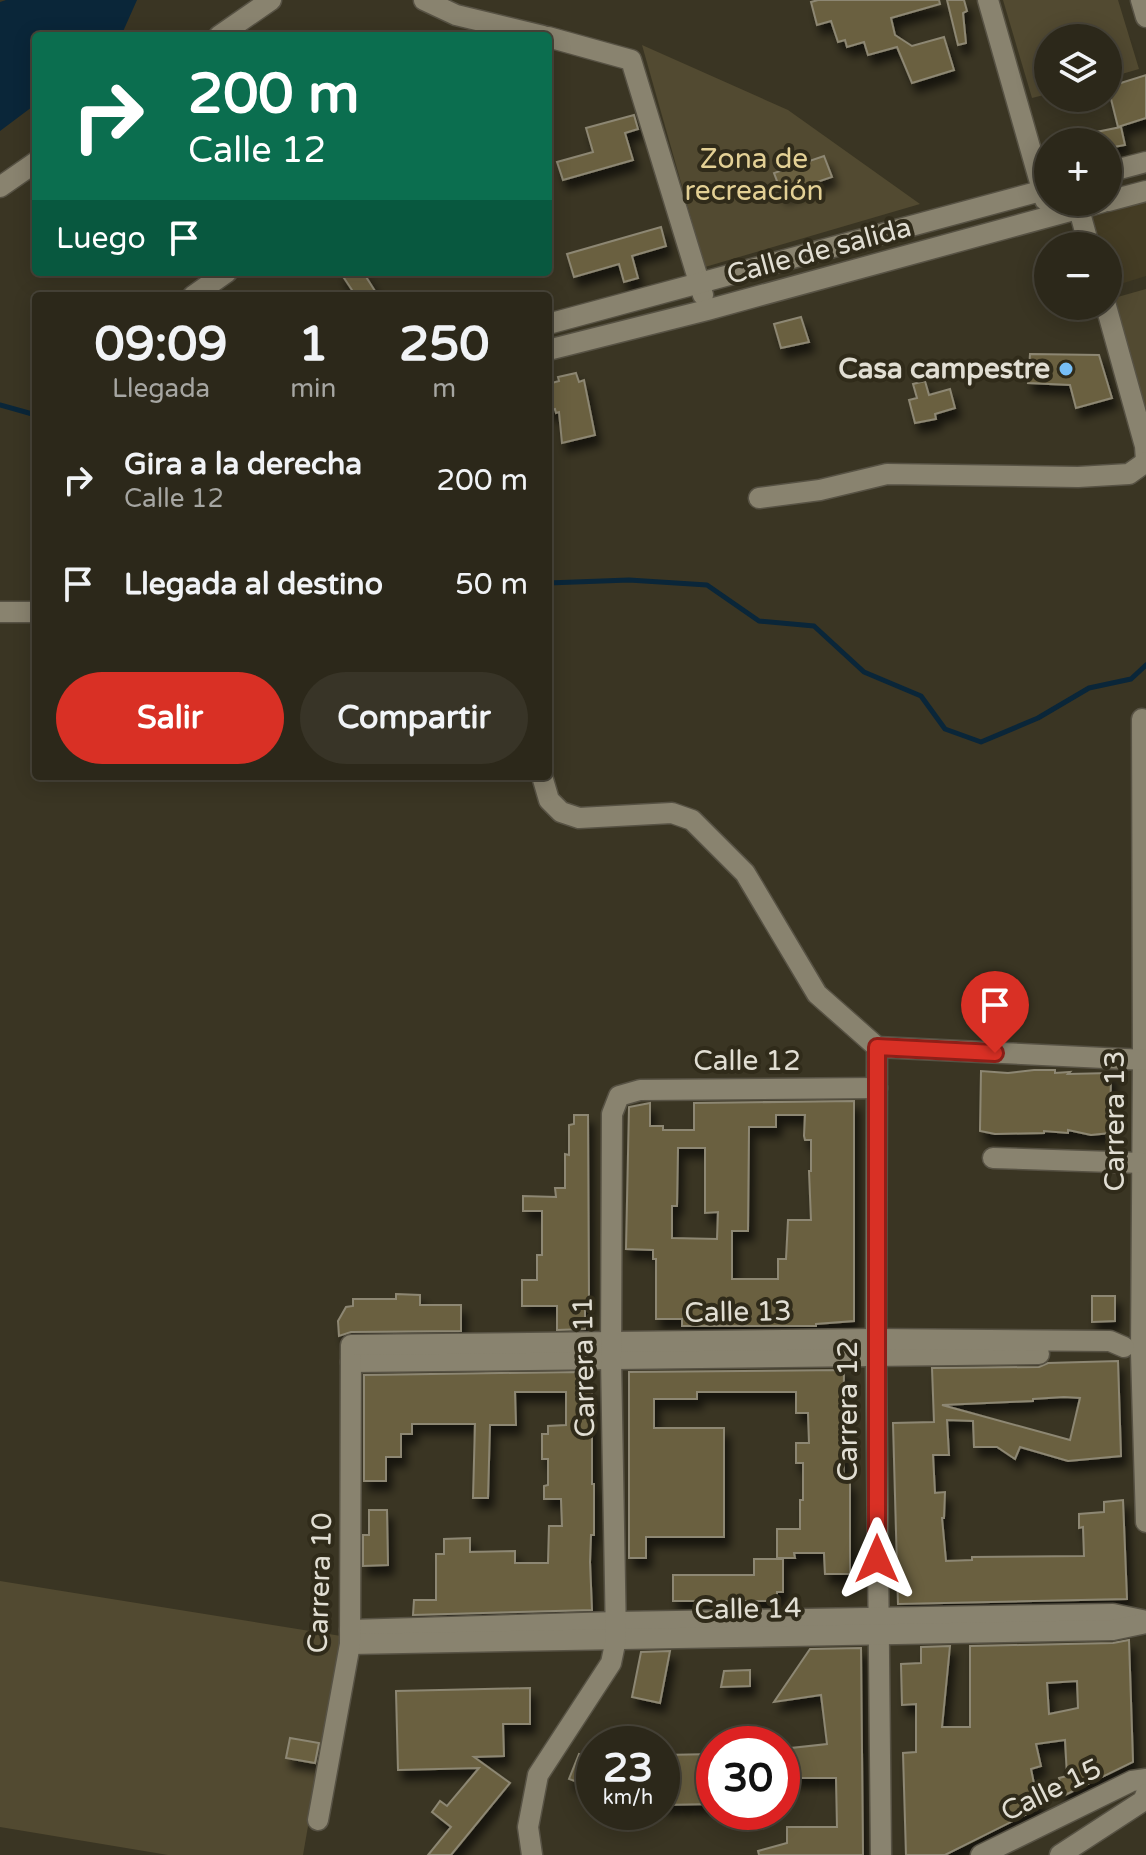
<!DOCTYPE html>
<html lang="es">
<head>
<meta charset="utf-8">
<style>
	:root { --surface:#2c281a; --page:#383427; --text:#f1f3f6; --muted:#a6a6a2; --line:#484439; --accent:#d93025 }
	body { margin:0; font-family:"Varela Round",sans-serif; background:var(--page); color:var(--text); height:100vh; display:flex; flex-direction:column; font-size:30px; white-space:nowrap }
	* { box-sizing:border-box; margin:0 }
	p { font-size:26px; color:var(--muted) }
	.icon { flex:none; width:44px; height:44px; fill:none; stroke:currentColor; stroke-width:2; stroke-linecap:round; stroke-linejoin:round }
	.map { position:relative; flex:1; overflow:hidden }
	.sheet { position:absolute; left:32px; top:292px; width:520px; height:488px; display:flex; flex-direction:column; background:var(--surface); border-radius:8px; box-shadow:0 4px 20px #0003,0 0 0 2px var(--line) }
	.sheet>* { flex:none }
	.top-card { position:absolute; left:32px; top:32px; width:520px; height:244px; border-radius:8px; box-shadow:0 4px 20px #0003,0 0 0 2px var(--line); background:#0b6e4f; color:#fff; overflow:hidden }
	.buttons { position:absolute; left:1034px; top:24px; display:grid; gap:16px }
	.buttons a { display:grid; place-items:center; width:88px; height:88px; border-radius:50%; background:var(--surface); box-shadow:0 4px 20px #0003,0 0 0 2px var(--line); font-size:40px }
	.speed { position:absolute; left:576px; top:1726px; display:flex; gap:16px; font-size:40px; font-weight:700; text-align:center }
	.speed>* { display:grid; place-content:center; width:104px; height:104px; border-radius:50%; background:var(--surface); box-shadow:0 4px 20px #0003,0 0 0 2px var(--line); line-height:1 }
	.speed small { font-size:20px; font-weight:400 }
	.speed .limit { border:12px solid #d22; background:#fff; color:#111 }
	.pin { position:absolute; display:grid; place-items:center; width:68px; height:68px; color:#fff; margin:-82px -34px; border-radius:50% 50% 50% 0; rotate:-45deg; box-shadow:0 0 8px #0007 }
	.pin .icon { rotate:45deg }
	.me { position:absolute; width:88px; margin:-44px; rotate:0deg; stroke-linejoin:round; filter:drop-shadow(0 0 6px #0008) }
	.turn { display:flex; align-items:center; gap:28px; height:168px; padding:0 24px; font-size:36px }
	.turn .icon { width:104px; height:104px; stroke-width:2.5 }
	.turn b { display:block; font-size:56px; line-height:68px }
	.then { display:flex; align-items:center; height:76px; padding:0 24px; background:#0003; gap:16px; font-size:30px }
	.eta { display:flex; justify-content:space-evenly; align-items:center; height:136px; text-align:center }
	.eta b { font-size:48px; font-weight:700; line-height:56px }
	.cta { display:flex; gap:16px; margin-top:auto; padding:16px 24px }
	.cta a { flex:1; height:92px; border-radius:48px; background:var(--accent); color:#fff; font-size:32px; font-weight:700; line-height:92px; text-align:center }
	.cta a+a { background:var(--page); color:var(--text) }
	ul { padding:0; list-style:none }
	li { display:flex; align-items:center; gap:24px; height:104px; padding:0 24px }
	li div { flex:1 }
	li b { display:block; font-size:30px }
	li em { font-style:normal }
	.map>svg:first-child { display:block }
	.built { fill:#443c24 }
	.green { fill:#524a31 }
	.water { fill:#0a2639 }
	.lines { fill:none; stroke-linecap:round; stroke-linejoin:round }
	.stream { stroke:#0a2639; stroke-width:5 }
	.building { fill:#6a6040; stroke:#8d8773; stroke-width:2; fill-rule:evenodd; filter:url(#shadow) }
	.minor-casing { stroke:#575244; stroke-width:23 }
	.minor { stroke:#89836f; stroke-width:20 }
	.route-casing { stroke:#8d1f18; stroke-width:20 }
	.route { stroke:#d93025; stroke-width:14 }
	.poi-dot { fill:#77bff7; stroke:#302b1a; stroke-width:3 }
	.labels { text-anchor:middle; dominant-baseline:central; stroke-width:8; stroke-linejoin:round; paint-order:stroke }
	.park-label { font-size:28px; fill:#e3d095; stroke:#302b1a }
	.street-label { font-size:28px; fill:#e1ded3; stroke:#302b1a }
	.poi-label { font-size:28px; font-weight:bold; fill:#e1ded3; stroke:#302b1a; text-anchor:end }
</style>
</head>
<body>
<div class="map">
<svg width="1146" height="1855" viewBox="0 0 1146 1855">
	<defs>
		<filter id="shadow"><feDropShadow dx="5" dy="9" stdDeviation="4" flood-color="#0009"/></filter>
	</defs>
	<rect width="100%" height="100%" fill="#3a3523"/>
	<!-- built -->
	<path class="built" d="M1146,201v75l-35,11 -3,-11v-30h-10l-11,-34z"/>
	<!-- green -->
	<g class="green">
		<path d="M1003,0h115l21,69 -31,9v-40h-60v56l-16,4z"/>
		<path d="M642,45l146,65 132,94 -215,63z"/>
		<path d="M1146,289v130l-32,-121z"/>
		<path d="M0,1581l341,55 -38,219h-135l-168,-28z"/>
	</g>
	<!-- water -->
	<path class="water" d="M6,0h131l-16,36h-85v68l-36,27v-129z"/>
	<g class="lines">
		<!-- stream -->
		<g class="stream">
			<path d="M0,405l36,10"/>
			<path d="M548,583l81,-3 78,5 52,36 55,5 50,46 57,24 24,33 36,13 57,-24 51,-30 42,-9 15,-14"/>
		</g>
	</g>
	<!-- building -->
	<g class="building">
		<path d="M818,0h121l1,4 -49,14 4,17 17,11 32,-9 10,33 -42,13 -15,-36 -29,8 -4,-13 -17,5 -2,-7 -7,2 -7,-21 -14,4 -6,-23z"/>
		<path d="M947,0h17l3,11 -4,2 3,30 -8,2z"/>
		<path d="M1146,75v43l-28,9 -10,-40z"/>
		<path d="M634,115l4,14 -13,4 8,27 -70,20 -6,-18 36,-10 -7,-24z"/>
		<path d="M1121,127l4,18 -17,3v-6h-31l-1,-6z"/>
		<path d="M824,156l8,21 -50,17 -8,-21z"/>
		<path d="M661,227l5,19 -34,10 6,22 -14,4 -5,-18 -45,13 -7,-23z"/>
		<path d="M340,272h23l12,19 -7,5h-12z"/>
		<path d="M801,317l8,25 -28,6 -7,-24z"/>
		<path d="M1030,354l69,1 13,43 -36,10 -6,-23 -42,-2z"/>
		<path d="M576,373l3,9 5,-2 11,55 -33,8 -3,-31 -3,1 -1,-4 -7,2v-27l11,-3 -1,-4z"/>
		<path d="M925,381l4,14 21,-6 5,19 -20,6 1,5 -21,4 -6,-23 8,-2 -4,-14z"/>
		<path d="M1034,1070h21v3l15,-1 -2,2 43,-1 -1,60 -19,2 -23,-5v3l-24,-2v2l-49,1 -15,-3 1,-60 27,2z"/>
		<path d="M854,1101v220l-38,3v2h-134v-7h-26v-60h-3v-9l-27,-1 3,-142 21,-4v23h13v4h31v-27zM776,1115h29l-1,21 1,4h6v31h-2l2,49h-23l-2,39h-8v20h-46v-48h16l1,-104h27zM678,1148h27v65l13,-1 -1,27 -45,-1v-32h5z"/>
		<path d="M574,1115h14l1,190h-4v24l-28,1v-24h-35v-26h15v-25h5v-44h-19v-15l33,1 -1,-9h10v-34l4,1v-30l5,-1z"/>
		<path d="M396,1294l24,1v10h41v26l-110,1 -12,4 -1,-15 8,-14 7,-1v-7h43z"/>
		<path d="M1092,1296h23v25l-23,1z"/>
		<path d="M1118,1361l3,95 -53,5 -48,-14 -5,12 -18,-12h-23l-1,-26 -26,-1 2,35h-16l2,38 10,-1 -1,26h-2l4,43 26,-1v-3l112,-1 -1,-29 -4,1v-14l25,-2v-10l19,-2 4,99 -229,5 -5,-181 41,-1 -2,-54 107,-1 9,-4zM1064,1397l16,1 -10,42 -128,-35 91,-4v-2z"/>
		<path d="M844,1370l-1,76 1,36h6v92h-25l-1,-21h-30l1,5h-18v-29h23v-29h3v-37h-7v-20h13l-1,-30h-12v-21h-99v7h-43v29h70v109h-78v21h-17v-186z"/>
		<path d="M581,1372v19h11v93h2v51h-3l-1,27 2,48 -179,5 1,-15h22v-46h8v-15l26,-1v14l45,-1v12h33l1,-37h13l-1,-27h-17v-13l4,-1v-26h-6v-25h6v-8l18,-1v-33h-51l1,33h-26l-2,73h-15l2,-74h-63v10h-11v23h-15v24h-22v-106z"/>
		<path d="M369,1510h18l1,55 -25,1v-31h6z"/>
		<path d="M754,1559h29v33h-6v9h-104v-26h81z"/>
		<path d="M1129,1640l4,122 -70,34 -4,-18 8,-2 -2,-36 -29,4 5,22 -10,3 8,39 -94,47h-39l-3,-102 13,-1v-48l-14,1 -1,-41 20,-1v-16l29,-1 -8,81h28v-81l143,-3zM1077,1681l1,27 -29,6 -2,-31z"/>
		<path d="M861,1648l2,207h-104l-1,-4 29,-8v-16h50l-1,-49h-54v-29l45,-5 -6,-49 -47,7 36,-53z"/>
		<path d="M670,1651l-10,52 -28,-6 9,-45z"/>
		<path d="M750,1670v16l-29,1 3,-16z"/>
		<path d="M530,1688v36h-27l1,32 -30,1 36,26 -59,72h-23l23,-28 -19,-15 8,-11 7,5 32,-38 -81,2 -2,-79z"/>
		<path d="M290,1738l29,5 -4,20 -29,-5z"/>
		<path d="M579,1754l15,6v28l-25,-9z"/>
		<path d="M714,1754v50l-52,1v-50z"/>
	</g>
	<g class="lines">
		<defs>
			<g id="minor">
				<path d="M424,0l32,15 87,21"/>
				<path d="M988,0l57,200"/>
				<path d="M1141,0l5,17"/>
				<path d="M219,36l52,-36"/>
				<path d="M548,37l83,23 72,235"/>
				<path d="M1108,172l38,-10"/>
				<path d="M0,187l36,-25"/>
				<path d="M1108,201l38,-10"/>
				<path d="M1077,202l12,44"/>
				<path d="M193,296l34,-24"/>
				<path d="M1106,306l39,140 1,15"/>
				<path d="M548,324l500,-135"/>
				<path d="M548,350l159,-40 396,-108"/>
				<path d="M759,498l61,-8 67,-16 191,3 51,-3 17,-12"/>
				<path d="M0,612h36"/>
				<path d="M1142,719l1,341 -2,293 5,169"/>
				<path d="M542,776l7,24 12,12 18,6 93,-5 20,7 53,53 72,121 60,53 -1,309 5,499"/>
				<path d="M877,1047l269,13"/>
				<path d="M993,1158l149,5"/>
				<path d="M351,1362l688,-8"/>
				<path d="M350,1630l266,-8 497,-8 29,6"/>
				<path d="M350,1644l763,-14 33,-7"/>
				<path d="M318,1820l32,-176 1,-299 524,-6 235,2 14,6"/>
				<path d="M532,1855l-4,-28 10,-52 73,-112 5,-24 -5,-280 1,-245 7,-18 21,-6 237,-2"/>
				<path d="M981,1855l151,-74 14,-2"/>
				<path d="M1060,1855l83,-54 3,-7"/>
			</g>
		</defs>
		<!-- minor casing -->
		<use href="#minor" class="minor-casing"/>
		<!-- minor -->
		<use href="#minor" class="minor"/>
	</g>
	<g class="lines">
		<defs>
			<path id="route" d="M877,1559v-512l118,6"/>
		</defs>
		<!-- route casing -->
		<use href="#route" class="route-casing"/>
		<!-- route -->
		<use href="#route" class="route"/>
	</g>
	<!-- markers -->
	<circle class="poi-dot" cx="1066" cy="369" r="8"/>
	<g class="labels">
		<!-- park labels -->
		<g class="park-label">
			<text x="754" y="159">Zona de<tspan x="754" dy="32">recreación</tspan></text>
		</g>
		<!-- street labels -->
		<g class="street-label">
			<text transform="translate(819 251) rotate(-15)">Calle de salida</text>
			<text x="747" y="1061">Calle 12</text>
			<text transform="translate(1115 1121) rotate(-90)">Carrera 13</text>
			<text transform="translate(738 1312) rotate(-1)">Calle 13</text>
			<text transform="translate(584 1367) rotate(-91)">Carrera 11</text>
			<text transform="translate(848 1411) rotate(-90)">Carrera 12</text>
			<text transform="translate(320 1583) rotate(-88)">Carrera 10</text>
			<text transform="translate(748 1609) rotate(-1)">Calle 14</text>
			<text transform="translate(1051 1790) rotate(-26)">Calle 15</text>
		</g>
		<!-- poi labels -->
		<g class="poi-label">
			<text x="1050" y="369">Casa campestre</text>
		</g>
	</g>
</svg>
<div class="buttons">
<a><svg class="icon" aria-label="layers" viewBox="0 0 24 24"><path d="M12 4l9 5-9 5-9-5zM3 14l9 5 9-5"/></svg></a>
<a>+</a>
<a>−</a>
</div>
<div class="speed"><div>23<small>km/h</small></div><div class="limit">30</div></div>
<div class="pin" style="left:995px;top:1053px;background:#d93025"><svg class="icon" aria-label="arrive" viewBox="0 0 24 24"><path d="M6 21V4h12l-3 4 3 4H6"/></svg></div>
<svg class="me" style="left:877px;top:1559px" viewBox="-20 -20 40 40"><path d="M0-17L14 15 0 8-14 15z" fill="#d93025" stroke="#fff" stroke-width="4"/></svg>
<div class="top-card">
<div class="turn"><svg class="icon" aria-label="right" viewBox="0 0 24 24"><path d="M7 20v-9h11M14 6l5 5-5 5"/></svg><div><b>200 m</b>Calle 12</div></div>
<div class="then">Luego<svg class="icon" aria-label="arrive" viewBox="0 0 24 24"><path d="M6 21V4h12l-3 4 3 4H6"/></svg></div>
</div>
<section class="sheet">
<div class="eta">
<div><b>09:09</b><p>Llegada</p></div>
<div><b>1</b><p>min</p></div>
<div><b>250</b><p>m</p></div>
</div>
<ul>
<li><svg class="icon" aria-label="right" viewBox="0 0 24 24"><path d="M7 20v-9h11M14 6l5 5-5 5"/></svg><div><b>Gira a la derecha</b><p>Calle 12</p></div><em>200 m</em></li>
<li><svg class="icon" aria-label="arrive" viewBox="0 0 24 24"><path d="M6 21V4h12l-3 4 3 4H6"/></svg><div><b>Llegada al destino</b></div><em>50 m</em></li>
</ul>
<div class="cta"><a>Salir</a><a>Compartir</a></div>
</section>
</div>
</body>
</html>
